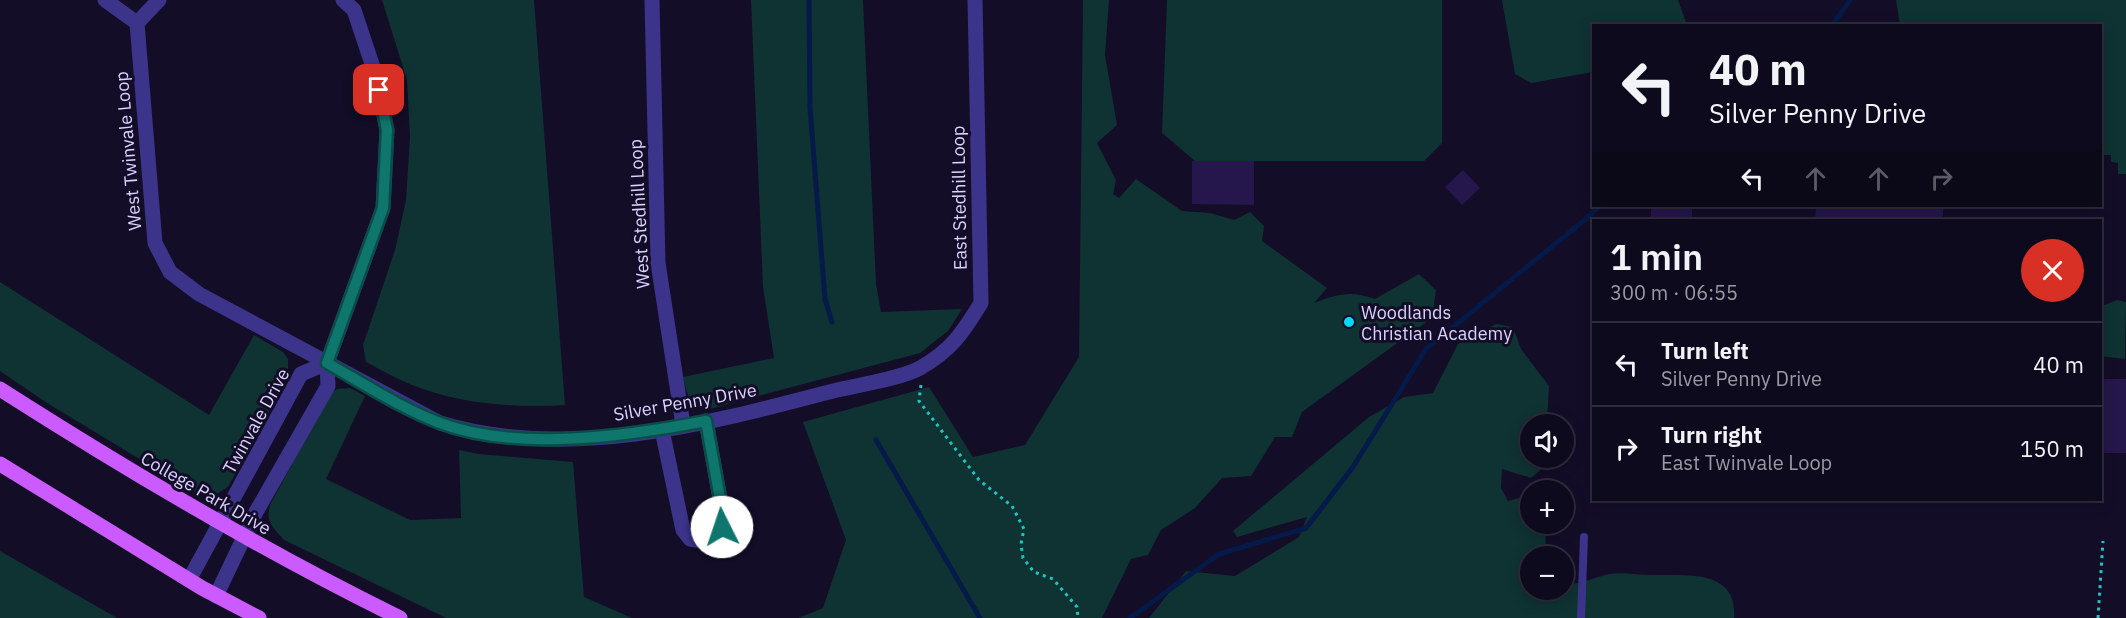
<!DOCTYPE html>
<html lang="en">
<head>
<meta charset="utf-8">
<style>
	:root { --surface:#0e0a1e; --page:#1c182b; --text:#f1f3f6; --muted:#9b9aa4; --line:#2e2b3c }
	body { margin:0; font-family:"IBM Plex Sans",sans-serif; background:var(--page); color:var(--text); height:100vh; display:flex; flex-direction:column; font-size:22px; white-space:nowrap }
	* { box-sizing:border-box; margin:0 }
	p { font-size:20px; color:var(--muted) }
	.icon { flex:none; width:33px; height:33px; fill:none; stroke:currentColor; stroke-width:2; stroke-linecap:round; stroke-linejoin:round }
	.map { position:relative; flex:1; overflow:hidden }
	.panel { position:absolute; left:1592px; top:219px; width:510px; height:282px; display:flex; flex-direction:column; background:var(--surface); border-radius:0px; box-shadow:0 3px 15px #0003,0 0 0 2px var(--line) }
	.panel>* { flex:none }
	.guide { position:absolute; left:1592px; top:24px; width:510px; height:183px; border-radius:0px; box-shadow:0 3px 15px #0003,0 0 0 2px var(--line); background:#0e0a1e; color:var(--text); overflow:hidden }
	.controls { position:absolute; left:1520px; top:414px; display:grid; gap:12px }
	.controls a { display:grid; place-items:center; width:54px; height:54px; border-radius:50%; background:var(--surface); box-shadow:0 3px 15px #0003,0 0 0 2px var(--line); font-size:30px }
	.pin { position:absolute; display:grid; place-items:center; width:51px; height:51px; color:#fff; margin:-26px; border-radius:12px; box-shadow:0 3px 9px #0006 }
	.me { position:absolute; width:66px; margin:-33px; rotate:356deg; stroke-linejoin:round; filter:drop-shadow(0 0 4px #0008) }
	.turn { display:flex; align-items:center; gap:21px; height:126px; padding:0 18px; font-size:27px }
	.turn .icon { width:78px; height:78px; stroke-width:2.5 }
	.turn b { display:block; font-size:42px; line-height:51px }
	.lanes { display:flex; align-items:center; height:57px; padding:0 18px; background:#0003; justify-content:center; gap:30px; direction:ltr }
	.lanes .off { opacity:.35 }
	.round { display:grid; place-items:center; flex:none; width:63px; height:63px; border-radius:32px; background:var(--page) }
	.summary { display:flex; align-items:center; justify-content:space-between; height:102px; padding:0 18px }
	h1 { font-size:36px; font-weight:600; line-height:45px }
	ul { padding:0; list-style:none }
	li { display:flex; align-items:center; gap:18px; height:84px; padding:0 18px; border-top:2px solid var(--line) }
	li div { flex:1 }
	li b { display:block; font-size:22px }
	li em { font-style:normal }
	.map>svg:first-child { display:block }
	.green { fill:#0f3232 }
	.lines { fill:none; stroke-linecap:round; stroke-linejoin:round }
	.stream { stroke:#051a49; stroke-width:5 }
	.building { fill:#25174b }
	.path { stroke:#24c3c3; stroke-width:3; stroke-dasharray:3 4.5; stroke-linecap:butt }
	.lane { stroke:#3c348b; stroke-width:8 }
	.street { stroke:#3c348b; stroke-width:15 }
	.primary { stroke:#cb5bff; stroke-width:15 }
	.route-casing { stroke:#0a4d48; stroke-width:15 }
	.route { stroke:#0f766e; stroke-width:10 }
	.poi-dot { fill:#00d8ff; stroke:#130d28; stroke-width:2 }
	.labels { text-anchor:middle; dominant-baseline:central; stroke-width:6; stroke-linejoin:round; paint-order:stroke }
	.street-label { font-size:18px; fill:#dbd4ff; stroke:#130d28 }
	.poi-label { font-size:18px; fill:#dbd4ff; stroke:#130d28; text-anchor:start }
</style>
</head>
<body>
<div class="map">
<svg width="2126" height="618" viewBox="0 0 2126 618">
	<rect width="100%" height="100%" fill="#130d28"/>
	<!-- green -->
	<g class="green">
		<path d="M382,0h152l31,405c-50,3 -106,-1 -153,-20 -15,-6 -31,-15 -46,-23l-3,-17 32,-95 11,-50 4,-63 -3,-57z"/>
		<path d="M751,0h112l13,284 5,28 81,-3 -14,22 -28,22 -214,57c-17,-7 -20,-17 -23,-33l91,-19 -11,-71z"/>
		<path d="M1083,0h26l-4,55 12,70 -20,18 19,37 -3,14 6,4 17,-19 46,32 28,2 24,7 16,-8 14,14 -2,15 65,47 -13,15c23,-9 37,-13 61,-4l44,-25 17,16 -4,28 -130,94 -10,25h-17l-24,39 -29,2 -27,30 -34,22 -13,25 -17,4 -29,59h-304l25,-10 23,-68 -43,-118 126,-35 44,70 52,-12 54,-88z"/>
		<path d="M1167,0h275v143l-18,18h-229l-33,-28z"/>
		<path d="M1502,0h176l9,25 -94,1v46l-62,11 -16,-9z"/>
		<path d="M1896,0h230v174h-8v-11l-7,-1v-7h-11v-129l-200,-1z"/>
		<path d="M0,282l209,133 45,-80 29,17 5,7v18l-60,110 -13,8 -15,-2 -1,2 -152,-92 -47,-32z"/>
		<path d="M2117,300l9,2 -1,57 -25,-3v-49z"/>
		<path d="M1496,324l17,3 8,22 28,37 -2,38h-17v34h16l-1,8 -14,12 -29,-9 -1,19 7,13 22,-6v29h16l-1,32h-15v34h33v-16l7,10c14,-1 23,-6 35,-9 14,-4 32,0 46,0 34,1 87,-7 83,43h-585l37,-47 49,5 64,-39 8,-20 -70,20 -4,-6 136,-114 35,-20 29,-4 25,-49z"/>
		<path d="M350,388l15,8 -39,83 84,41 51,-2 -2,-68 20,4 94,8 11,135 48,21h-186l-162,-78c-10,-12 -19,-17 -14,-35l60,-111 7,-5z"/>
		<path d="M0,551l117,67h-117z"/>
	</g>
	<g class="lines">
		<!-- stream -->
		<g class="stream">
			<path d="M809,0l1,108 15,191 7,23"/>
			<path d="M1832,26l18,-26"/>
			<path d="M876,440l104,178"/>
			<path d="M1130,618l89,-64 87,-26 47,-61 73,-118 161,-131 12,-12"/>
		</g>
	</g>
	<!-- building -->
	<g class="building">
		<path d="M1192,161h62v44l-62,-1z"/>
		<path d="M1463,170l17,18 -18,17 -17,-18z"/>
		<path d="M1816,206h127v14h-128z"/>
		<path d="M1651,207l41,1v12h-41z"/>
		<rect x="2100" y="379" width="26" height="74"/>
	</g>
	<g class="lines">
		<!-- path -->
		<g class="path">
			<path d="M921,385l-2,16 60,79 33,26 12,23 -3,15 2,14 11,14 19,7 24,28 1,11"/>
			<path d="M2098,618l5,-77"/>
		</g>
		<!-- lane -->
		<path class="lane" d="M1581,618l3,-81"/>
		<!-- street -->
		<g class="street">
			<path d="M105,0l32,23"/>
			<path d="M652,0l6,263 25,162"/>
			<path d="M137,23l18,220 15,29 29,22 241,129c129,39 271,0 397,-33 22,-5 66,-12 83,-22 32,-18 43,-36 61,-65l-6,-303"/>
			<path d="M137,23l22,-23"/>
			<path d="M662,430l21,100 7,9c20,5 31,-3 33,-24l-17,-94"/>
			<path d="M189,580l112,-206 26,-11"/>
			<path d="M216,596l40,-84 72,-126 -1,-23 56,-155 4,-78 -13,-60 -20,-60 -11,-10"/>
		</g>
		<!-- primary -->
		<g class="primary">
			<path d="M0,389c130,83 261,161 400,229"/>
			<path d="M0,464l202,124 57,30"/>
		</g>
	</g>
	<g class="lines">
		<defs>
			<path id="route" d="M379,90l8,40 -4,78 -56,155c37,21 74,45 113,60 76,29 188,13 266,-2l17,94 -1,12"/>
		</defs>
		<!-- route casing -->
		<use href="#route" class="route-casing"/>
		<!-- route -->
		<use href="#route" class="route"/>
	</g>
	<!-- markers -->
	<circle class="poi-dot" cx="1349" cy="322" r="6"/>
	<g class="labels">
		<!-- street labels -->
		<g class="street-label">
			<text transform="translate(128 151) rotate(-95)">West Twinvale Loop</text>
			<text transform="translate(959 198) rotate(-91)">East Stedhill Loop</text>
			<text transform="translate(639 214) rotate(-93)">West Stedhill Loop</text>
			<text transform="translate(685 402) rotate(-10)">Silver Penny Drive</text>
			<text transform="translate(256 421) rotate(-61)">Twinvale Drive</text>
			<text transform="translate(206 493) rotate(30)">College Park Drive</text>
		</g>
		<!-- poi labels -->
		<g class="poi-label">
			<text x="1361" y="312">Woodlands<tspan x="1361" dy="21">Christian Academy</tspan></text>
		</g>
	</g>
</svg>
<div class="controls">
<a><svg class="icon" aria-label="sound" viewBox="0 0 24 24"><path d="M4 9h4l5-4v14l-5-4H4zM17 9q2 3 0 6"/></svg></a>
<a>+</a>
<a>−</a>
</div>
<div class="pin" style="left:379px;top:90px;background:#d93025"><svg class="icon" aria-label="arrive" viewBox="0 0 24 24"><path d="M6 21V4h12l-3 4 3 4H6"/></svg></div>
<svg class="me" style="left:722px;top:527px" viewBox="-20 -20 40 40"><circle r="19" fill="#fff"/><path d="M0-13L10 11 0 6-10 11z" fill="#0f766e"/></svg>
<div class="guide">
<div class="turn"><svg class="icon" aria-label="left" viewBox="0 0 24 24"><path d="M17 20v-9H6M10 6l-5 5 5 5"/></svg><div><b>40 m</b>Silver Penny Drive</div></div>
<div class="lanes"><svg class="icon" aria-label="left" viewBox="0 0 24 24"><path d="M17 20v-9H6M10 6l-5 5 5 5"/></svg><svg class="icon off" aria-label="ahead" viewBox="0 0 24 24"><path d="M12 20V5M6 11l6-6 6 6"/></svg><svg class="icon off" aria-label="ahead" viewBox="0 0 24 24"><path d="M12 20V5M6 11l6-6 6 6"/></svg><svg class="icon off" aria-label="right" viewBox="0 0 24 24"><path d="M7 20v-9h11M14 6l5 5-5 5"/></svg></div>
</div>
<section class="panel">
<div class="summary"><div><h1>1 min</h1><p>300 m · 06:55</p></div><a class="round" style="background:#d93025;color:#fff"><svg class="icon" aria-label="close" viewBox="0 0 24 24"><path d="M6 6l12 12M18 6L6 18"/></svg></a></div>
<ul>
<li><svg class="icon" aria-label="left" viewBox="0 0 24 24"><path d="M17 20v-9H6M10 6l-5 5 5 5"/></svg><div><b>Turn left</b><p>Silver Penny Drive</p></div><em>40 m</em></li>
<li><svg class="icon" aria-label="right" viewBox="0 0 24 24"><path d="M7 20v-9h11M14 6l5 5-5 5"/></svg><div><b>Turn right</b><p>East Twinvale Loop</p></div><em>150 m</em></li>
</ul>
</section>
</div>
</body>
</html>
